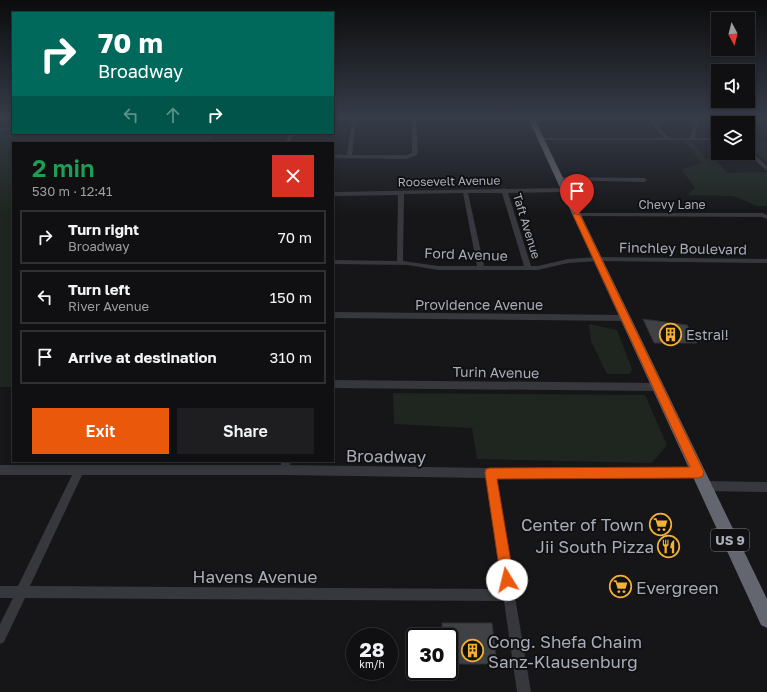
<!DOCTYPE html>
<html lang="en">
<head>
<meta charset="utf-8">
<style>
	:root { --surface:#101012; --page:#1e1e20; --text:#f1f3f6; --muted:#9c9d9f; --line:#303032; --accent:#ea580c }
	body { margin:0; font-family:"Golos Text",sans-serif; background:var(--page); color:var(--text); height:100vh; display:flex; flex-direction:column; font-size:15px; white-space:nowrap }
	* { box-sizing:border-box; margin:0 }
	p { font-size:13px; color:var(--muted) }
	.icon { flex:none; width:22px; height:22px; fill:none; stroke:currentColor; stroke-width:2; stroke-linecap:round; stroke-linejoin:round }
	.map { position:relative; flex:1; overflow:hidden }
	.details { position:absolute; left:12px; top:142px; width:322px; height:320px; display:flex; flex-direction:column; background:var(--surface); border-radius:0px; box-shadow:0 2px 6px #0003,0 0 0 1px var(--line) }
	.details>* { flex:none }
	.hud { position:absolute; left:12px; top:12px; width:322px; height:122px; border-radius:0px; box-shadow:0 2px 6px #0003,0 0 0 1px var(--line); background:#00695c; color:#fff; overflow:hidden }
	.needle { width:26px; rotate:173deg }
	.buttons { position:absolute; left:711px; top:12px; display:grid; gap:8px }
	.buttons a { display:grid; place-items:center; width:44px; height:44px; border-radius:0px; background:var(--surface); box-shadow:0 2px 6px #0003,0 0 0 1px var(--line); font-size:20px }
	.speed { position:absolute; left:346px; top:628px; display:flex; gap:8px; font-size:20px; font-weight:700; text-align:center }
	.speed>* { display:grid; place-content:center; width:52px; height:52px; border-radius:50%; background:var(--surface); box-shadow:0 2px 6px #0003,0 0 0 1px var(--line); line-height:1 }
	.speed small { font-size:10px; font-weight:400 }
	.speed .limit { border:2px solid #111; border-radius:6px; background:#fff; color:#111 }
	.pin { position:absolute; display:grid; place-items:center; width:34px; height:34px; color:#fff; margin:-41px -17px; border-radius:50% 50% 50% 0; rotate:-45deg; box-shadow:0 0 4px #0007 }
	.pin .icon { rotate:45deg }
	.me { position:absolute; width:44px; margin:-22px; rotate:351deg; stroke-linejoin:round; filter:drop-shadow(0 0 3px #0008) }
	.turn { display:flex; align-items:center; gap:14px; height:84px; padding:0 20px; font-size:18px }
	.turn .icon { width:52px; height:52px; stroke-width:2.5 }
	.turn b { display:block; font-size:28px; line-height:34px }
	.lanes { display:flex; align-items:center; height:38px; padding:0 20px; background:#0003; justify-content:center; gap:20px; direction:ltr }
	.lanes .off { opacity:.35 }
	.round { display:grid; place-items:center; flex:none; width:42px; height:42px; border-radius:0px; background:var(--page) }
	.summary { display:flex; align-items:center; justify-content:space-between; height:68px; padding:0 20px }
	h1 { font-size:24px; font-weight:600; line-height:30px; color:#1e9e55 }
	.button { display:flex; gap:8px; margin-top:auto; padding:8px 20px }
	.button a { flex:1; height:46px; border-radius:0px; background:var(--accent); color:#fff; font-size:16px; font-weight:600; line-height:46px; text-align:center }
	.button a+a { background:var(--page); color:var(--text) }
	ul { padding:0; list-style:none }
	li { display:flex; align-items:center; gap:12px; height:54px; margin:0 8px 6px; padding:0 12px; border:2px solid var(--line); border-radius:0px }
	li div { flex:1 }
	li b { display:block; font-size:15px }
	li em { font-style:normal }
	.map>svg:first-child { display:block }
	.green { fill:#1e261f }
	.building { fill:#404145; stroke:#303034 }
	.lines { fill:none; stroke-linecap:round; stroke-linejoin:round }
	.minor { fill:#37383d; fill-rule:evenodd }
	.highway { fill:#63666e; fill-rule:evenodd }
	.route { fill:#ea580c; stroke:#983908 }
	.labels { text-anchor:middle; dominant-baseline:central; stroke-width:4; stroke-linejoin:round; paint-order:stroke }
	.far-street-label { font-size:12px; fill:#a8adb8; stroke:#111113 }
	.shield { fill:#111113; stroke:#7b7e86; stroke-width:1 }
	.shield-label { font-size:13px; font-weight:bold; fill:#a8adb8 }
	.street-label { font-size:14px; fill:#a8adb8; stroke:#111113 }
	.poi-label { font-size:14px; fill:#a8adb8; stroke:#111113; text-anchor:start }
	.near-street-label { font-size:17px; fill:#a8adb8; stroke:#111113 }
	.near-poi-label { font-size:17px; fill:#a8adb8; stroke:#111113; text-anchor:end }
</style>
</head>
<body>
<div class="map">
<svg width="767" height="692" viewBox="0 0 767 692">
	<rect width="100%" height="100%" fill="#161618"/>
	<!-- green -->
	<g class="green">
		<path d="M13,128v5h202l-6,10h-196v244h-13v-258z"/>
		<path d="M691,140l14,19 9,-1 13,15 40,-1v34h-10l-24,-10 -46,-1 8,-7 -14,-19 21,-6 -15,-19 -7,-3z"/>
		<path d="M748,142h19v21l-19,-18z"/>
		<path d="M589,324l28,6 15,39 -2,5h-23l-16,-33z"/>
		<path d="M393,393l252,2 22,50 -15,18 -175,-4 -5,-31 -78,-4z"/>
	</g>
	<!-- building -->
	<g class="building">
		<path d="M643,319l44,6 10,18h-43z"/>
		<path d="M442,623h50l5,41h-48v-27h-7z"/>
	</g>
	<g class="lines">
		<!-- minor -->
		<g class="minor">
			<path d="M352,118h4l-4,37h54l6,-2v-35h4l2,35 -1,2 -11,4 -73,-1v-4l14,1z"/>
			<path d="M647,118h4l18,20h21l4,-20h4l-3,20h23v2h-177l-2,-1 2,-1h123z"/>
			<path d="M710,118h4l6,5 -4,1z"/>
			<path d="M13,127v2l-13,1v-2z"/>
			<path d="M289,133h4l-3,10h-4z"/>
			<path d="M748,149l19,17v5l-20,-18z"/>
			<path d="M560,177l84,1 3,2 -3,2 -86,-2 -1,-1z"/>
			<path d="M504,188l2,1 59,-1 3,2 -3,2 -57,1 23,73h7l30,-7 30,-2 169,2v4l-169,-2 -30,2 -30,7h-100l-30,-5 -75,-1v-4l64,1 1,-66 -65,1v-4l169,-3zM463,193l14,73h-39l-35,-5 1,-67zM468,193h34l22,73h-40z"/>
			<path d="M577,213h186l4,2v4l-5,-2 -187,-1 -1,-1z"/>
			<path d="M333,312l293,3 4,3 -4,3 -293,-3z"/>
			<path d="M333,380l325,3 3,1 1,3 -1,3 -3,1 -325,-3z"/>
			<path d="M281,461h10l-1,4 200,3 209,-1 3,2 2,3 -2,3 -3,2 -203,1 18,113 2,4 -1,2 16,95h-14l-13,-91 -479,-3 -21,44 -4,2v-20l13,-26h-13v-12h18l54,-111h-72v-10h281zM82,475h203l201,3 16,111 -472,-3z"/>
			<path d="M705,481l62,1v10l-62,-1 -4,-1 -1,-4 1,-4z"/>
		</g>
		<!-- highway -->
		<path class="highway" d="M528,118h6l233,481v29l-6,-3z"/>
	</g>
	<!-- sky -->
	<linearGradient id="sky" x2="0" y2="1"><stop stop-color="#0c0c0d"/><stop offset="0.55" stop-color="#363c48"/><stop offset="1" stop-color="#363c48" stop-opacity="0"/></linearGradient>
	<rect width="767" height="215" fill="url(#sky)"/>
	<!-- route -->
	<path class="route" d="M574,213l6,2 124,257 -1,4 -4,2 -202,1 17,101 -2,5 -5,2 -4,-2 -2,-5 -16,-107 1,-4 4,-1 200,-1 -117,-252z"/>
	<!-- icons -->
	<defs>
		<symbol id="building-ring" viewBox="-11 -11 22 22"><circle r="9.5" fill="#111113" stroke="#f2b134" stroke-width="1.5"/><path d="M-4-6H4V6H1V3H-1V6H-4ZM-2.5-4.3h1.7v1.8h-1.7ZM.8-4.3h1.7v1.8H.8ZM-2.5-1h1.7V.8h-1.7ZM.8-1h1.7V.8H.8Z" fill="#f2b134"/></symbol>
		<symbol id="supermarket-ring" viewBox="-11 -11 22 22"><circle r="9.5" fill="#111113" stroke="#f2b134" stroke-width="1.5"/><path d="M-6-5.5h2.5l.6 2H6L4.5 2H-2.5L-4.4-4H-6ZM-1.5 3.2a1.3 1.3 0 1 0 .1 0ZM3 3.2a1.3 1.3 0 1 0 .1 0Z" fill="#f2b134"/></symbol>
		<symbol id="restaurant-ring" viewBox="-11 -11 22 22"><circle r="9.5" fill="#111113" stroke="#f2b134" stroke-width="1.5"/><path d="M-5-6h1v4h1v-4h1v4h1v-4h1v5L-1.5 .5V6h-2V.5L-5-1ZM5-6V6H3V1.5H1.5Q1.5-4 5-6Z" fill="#f2b134"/></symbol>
	</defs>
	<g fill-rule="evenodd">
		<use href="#building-ring" x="658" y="322" width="25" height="25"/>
		<use href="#supermarket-ring" x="648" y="512" width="25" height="25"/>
		<use href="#restaurant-ring" x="656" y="534" width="25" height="25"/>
		<use href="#supermarket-ring" x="608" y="574" width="25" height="25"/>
		<use href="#building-ring" x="460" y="638" width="25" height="25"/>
	</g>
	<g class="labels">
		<!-- far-street labels -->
		<g class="far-street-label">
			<text transform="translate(449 181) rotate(-1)">Roosevelt Avenue</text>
			<text x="672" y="204">Chevy Lane</text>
			<text transform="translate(527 226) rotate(73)">Taft Avenue</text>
		</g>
		<!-- shield labels -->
		<rect class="shield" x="711" y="529" width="38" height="22" rx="3"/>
		<g class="shield-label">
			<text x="730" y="540">US 9</text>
		</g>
		<!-- street labels -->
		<g class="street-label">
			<text transform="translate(683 248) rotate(1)">Finchley Boulevard</text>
			<text transform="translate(466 254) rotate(2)">Ford Avenue</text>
			<text x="479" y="304">Providence Avenue</text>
			<text transform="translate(496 372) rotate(1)">Turin Avenue</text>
		</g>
		<!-- poi labels -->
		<g class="poi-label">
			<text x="686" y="334">Estrai!</text>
		</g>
		<!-- near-street labels -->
		<g class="near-street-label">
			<text transform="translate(386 456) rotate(1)">Broadway</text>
			<text x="255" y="576">Havens Avenue</text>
		</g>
		<!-- near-poi labels -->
		<g class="near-poi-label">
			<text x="644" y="524">Center of Town</text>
			<text x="654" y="546">Jii South Pizza</text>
			<text x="636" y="587" text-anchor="start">Evergreen</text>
			<text x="488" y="641" text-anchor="start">Cong. Shefa Chaim<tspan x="488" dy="20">Sanz-Klausenburg</tspan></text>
		</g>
	</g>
</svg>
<div class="buttons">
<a><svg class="needle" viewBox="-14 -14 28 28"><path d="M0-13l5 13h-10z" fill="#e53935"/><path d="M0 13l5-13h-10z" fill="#9c9d9f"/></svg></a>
<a><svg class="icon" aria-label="sound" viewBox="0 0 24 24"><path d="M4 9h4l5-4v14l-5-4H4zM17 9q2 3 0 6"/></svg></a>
<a><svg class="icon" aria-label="layers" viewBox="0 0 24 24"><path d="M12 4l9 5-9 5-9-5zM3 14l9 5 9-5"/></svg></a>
</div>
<div class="speed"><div>28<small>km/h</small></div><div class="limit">30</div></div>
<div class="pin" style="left:577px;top:215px;background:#d93025"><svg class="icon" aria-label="arrive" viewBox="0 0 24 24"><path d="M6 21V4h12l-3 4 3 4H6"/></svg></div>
<svg class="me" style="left:507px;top:580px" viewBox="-20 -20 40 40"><circle r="19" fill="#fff"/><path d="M0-13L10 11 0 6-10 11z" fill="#ea580c"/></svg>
<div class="hud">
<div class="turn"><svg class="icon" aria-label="right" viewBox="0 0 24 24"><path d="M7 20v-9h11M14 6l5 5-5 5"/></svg><div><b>70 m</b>Broadway</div></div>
<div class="lanes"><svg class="icon off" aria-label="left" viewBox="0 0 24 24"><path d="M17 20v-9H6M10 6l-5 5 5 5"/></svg><svg class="icon off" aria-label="ahead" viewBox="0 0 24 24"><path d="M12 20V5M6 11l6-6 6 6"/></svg><svg class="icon" aria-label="right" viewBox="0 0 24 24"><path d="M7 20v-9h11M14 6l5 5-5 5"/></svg></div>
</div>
<section class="details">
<div class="summary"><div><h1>2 min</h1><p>530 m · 12:41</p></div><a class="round" style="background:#d93025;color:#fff"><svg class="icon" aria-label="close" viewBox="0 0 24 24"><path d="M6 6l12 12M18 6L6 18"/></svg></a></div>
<ul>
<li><svg class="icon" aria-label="right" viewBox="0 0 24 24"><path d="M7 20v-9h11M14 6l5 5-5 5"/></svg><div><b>Turn right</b><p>Broadway</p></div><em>70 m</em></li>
<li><svg class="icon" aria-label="left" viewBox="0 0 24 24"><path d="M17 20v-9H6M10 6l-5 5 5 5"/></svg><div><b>Turn left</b><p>River Avenue</p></div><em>150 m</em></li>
<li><svg class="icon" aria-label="arrive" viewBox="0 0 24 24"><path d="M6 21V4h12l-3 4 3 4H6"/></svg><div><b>Arrive at destination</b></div><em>310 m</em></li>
</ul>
<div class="button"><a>Exit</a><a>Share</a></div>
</section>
</div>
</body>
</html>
